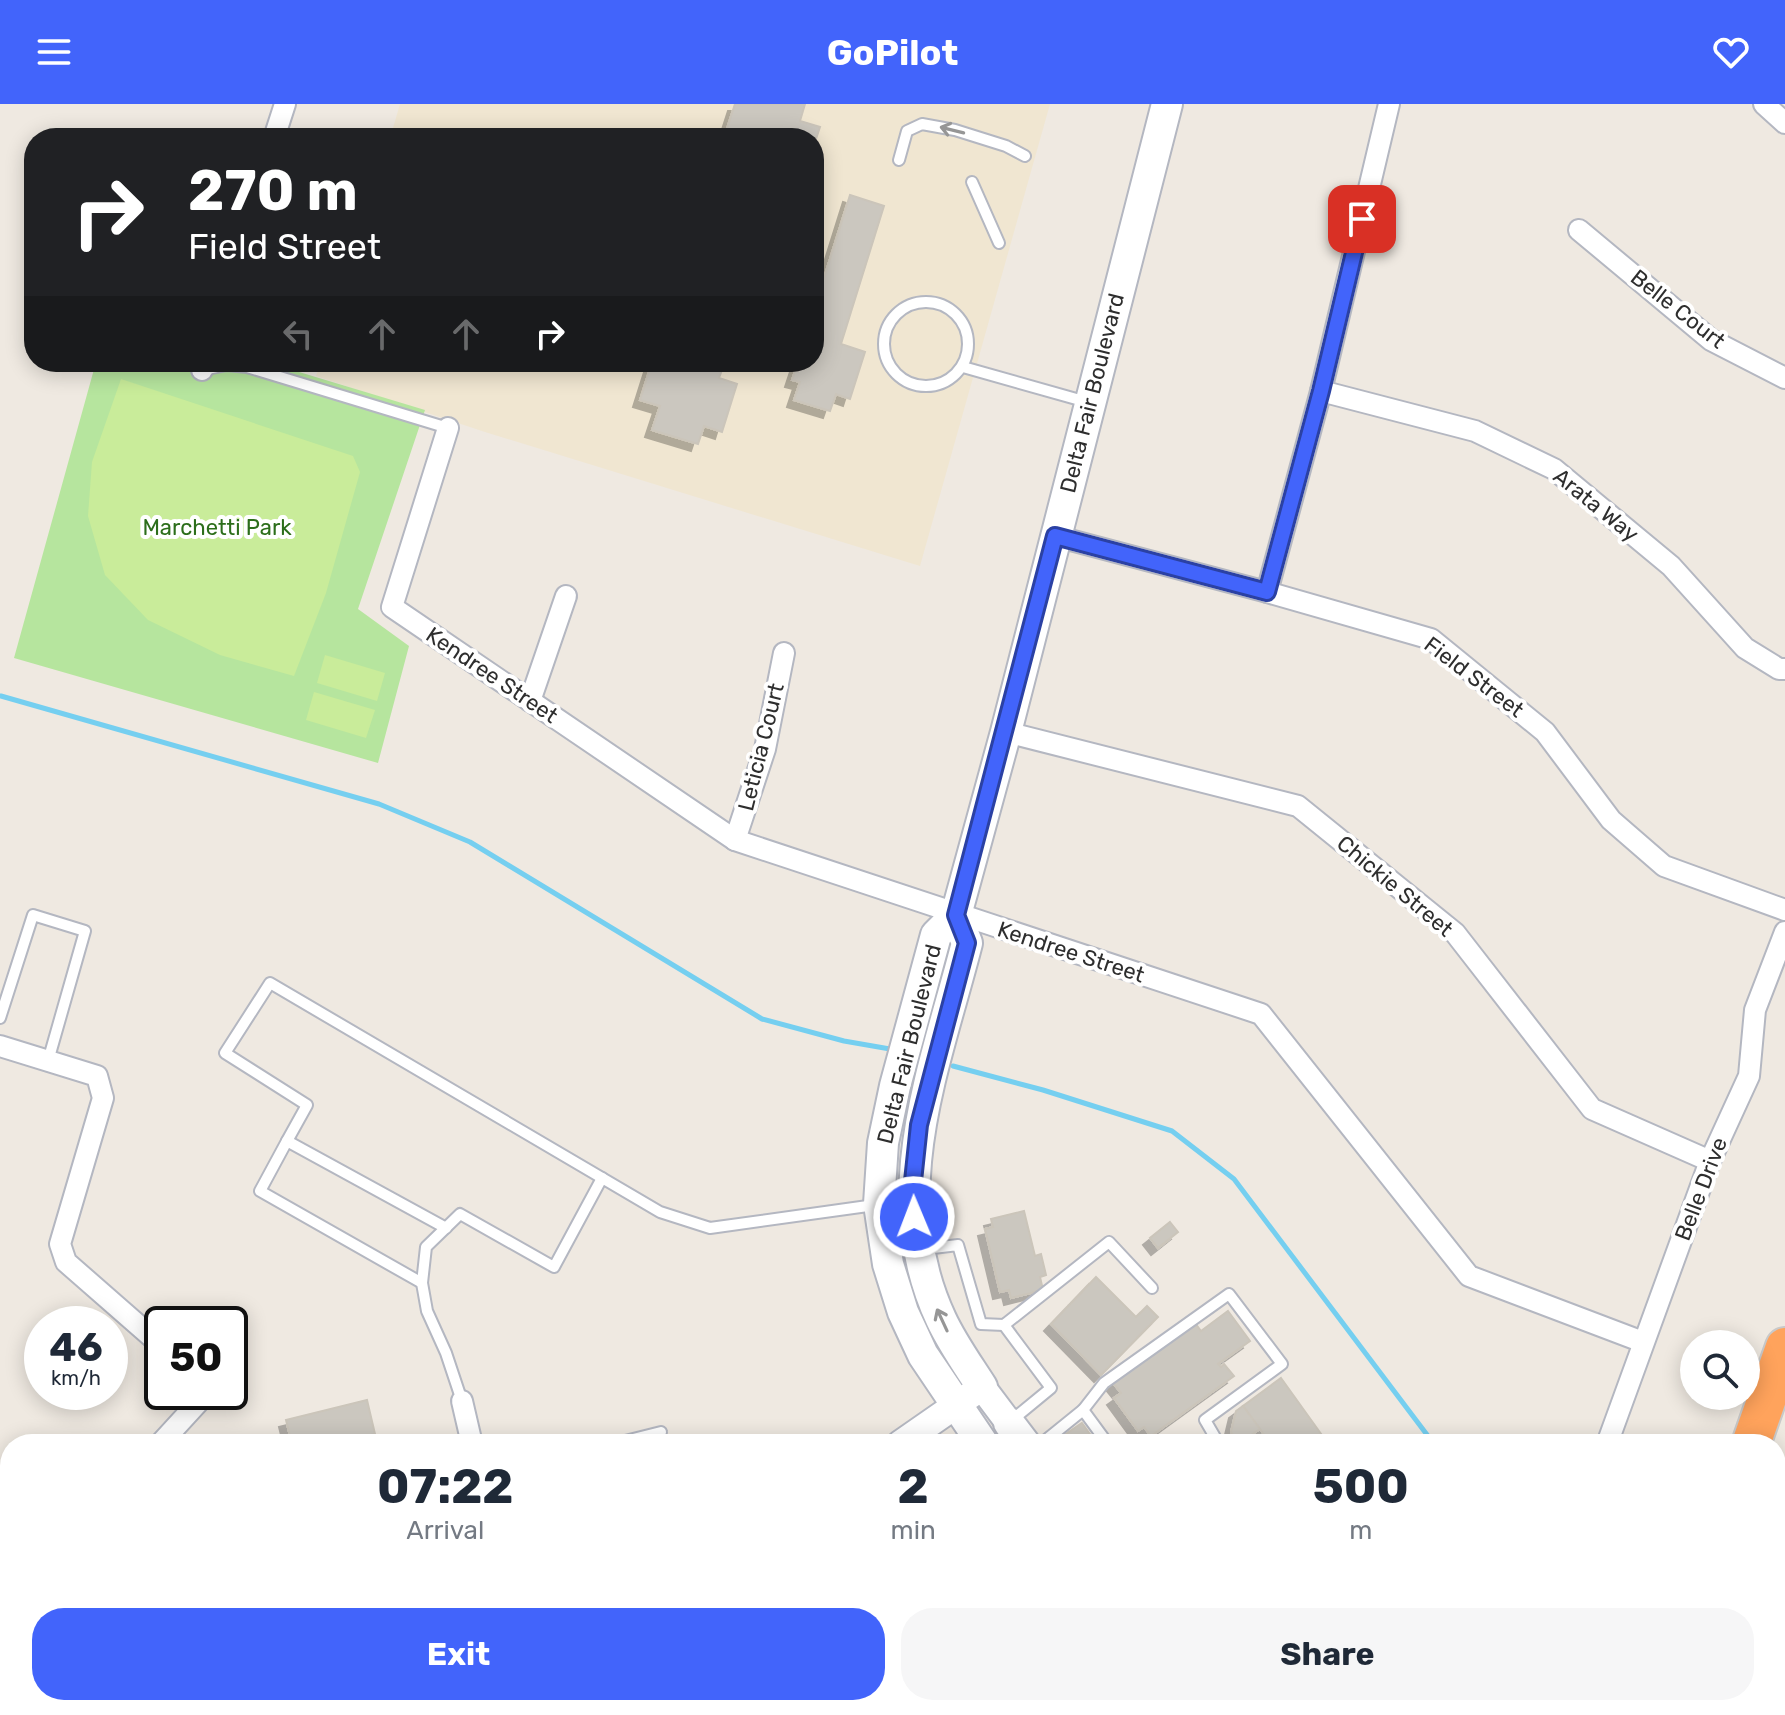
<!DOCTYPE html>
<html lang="en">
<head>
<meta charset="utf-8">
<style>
	:root { --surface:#fff; --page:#f6f6f7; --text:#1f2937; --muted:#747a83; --accent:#4264fb }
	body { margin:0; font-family:Rubik,sans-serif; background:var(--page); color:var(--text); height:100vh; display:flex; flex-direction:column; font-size:30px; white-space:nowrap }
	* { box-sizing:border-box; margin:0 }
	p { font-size:26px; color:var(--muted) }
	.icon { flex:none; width:44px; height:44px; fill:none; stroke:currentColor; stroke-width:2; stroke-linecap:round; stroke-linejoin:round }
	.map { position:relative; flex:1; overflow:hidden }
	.details { position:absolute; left:0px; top:1330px; width:1786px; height:282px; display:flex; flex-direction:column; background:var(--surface); border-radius:32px 32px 0 0; box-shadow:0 4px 20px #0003 }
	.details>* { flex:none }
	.banner { position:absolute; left:24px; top:24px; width:800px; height:244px; border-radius:32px; box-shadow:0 4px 20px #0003; background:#202124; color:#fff; overflow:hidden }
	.buttons { position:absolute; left:1680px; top:1226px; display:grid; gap:16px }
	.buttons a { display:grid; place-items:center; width:80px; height:80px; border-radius:50%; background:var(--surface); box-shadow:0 4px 20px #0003; font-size:40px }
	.speed { position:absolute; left:24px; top:1202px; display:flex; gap:16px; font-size:40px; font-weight:700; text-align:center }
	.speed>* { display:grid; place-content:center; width:104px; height:104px; border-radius:50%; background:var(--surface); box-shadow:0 4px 20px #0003; line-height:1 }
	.speed small { font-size:20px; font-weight:400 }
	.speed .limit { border:4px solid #111; border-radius:12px; background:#fff; color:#111 }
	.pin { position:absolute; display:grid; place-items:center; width:68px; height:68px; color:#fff; margin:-34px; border-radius:16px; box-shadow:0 4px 12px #0006 }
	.me { position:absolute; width:88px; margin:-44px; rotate:359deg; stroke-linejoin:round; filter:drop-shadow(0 0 6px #0008) }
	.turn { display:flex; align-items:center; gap:28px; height:168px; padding:0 32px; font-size:36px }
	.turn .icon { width:104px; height:104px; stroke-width:2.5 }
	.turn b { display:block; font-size:56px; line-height:68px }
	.lanes { display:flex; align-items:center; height:76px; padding:0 32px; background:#0003; justify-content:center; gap:40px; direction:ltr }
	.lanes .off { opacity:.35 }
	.eta { display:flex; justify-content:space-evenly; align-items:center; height:136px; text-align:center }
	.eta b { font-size:48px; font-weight:700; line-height:56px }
	.cta { display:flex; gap:16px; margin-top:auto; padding:16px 32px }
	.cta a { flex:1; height:92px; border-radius:32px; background:var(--accent); color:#fff; font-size:32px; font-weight:700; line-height:92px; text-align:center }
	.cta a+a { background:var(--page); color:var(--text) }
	header { display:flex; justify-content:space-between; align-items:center; height:104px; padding:0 32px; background:var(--accent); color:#fff; font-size:36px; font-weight:700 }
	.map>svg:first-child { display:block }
	.education { fill:#f0e6d1 }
	.green { fill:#b6e59e }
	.pitch { fill:#c9ec9a }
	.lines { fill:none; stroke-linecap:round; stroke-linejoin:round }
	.stream { stroke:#75cff0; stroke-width:5 }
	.building { fill:#cbc7bf; stroke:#cbc5ba; stroke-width:2; filter:url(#shadow) }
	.service-casing { stroke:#b4b7c1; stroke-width:14 }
	.minor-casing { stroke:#b4b7c1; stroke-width:24 }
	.tertiary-casing { stroke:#b4b7c1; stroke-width:30 }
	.secondary-casing { stroke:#b4b7c1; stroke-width:34 }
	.motorway-casing { stroke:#c9c9c9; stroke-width:42 }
	.service { stroke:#fff; stroke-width:10 }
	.minor { stroke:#fff; stroke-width:20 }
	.tertiary { stroke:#fff; stroke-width:26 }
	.secondary { stroke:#fff; stroke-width:30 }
	.motorway { stroke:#ffa35c; stroke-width:38 }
	.tram { stroke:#a3a6b8; stroke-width:2 }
	.oneway { stroke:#969696 }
	.route-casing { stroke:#2b41a3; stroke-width:20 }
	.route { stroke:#4264fb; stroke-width:14 }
	.labels { text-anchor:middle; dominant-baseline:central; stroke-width:8; stroke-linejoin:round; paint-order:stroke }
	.street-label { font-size:22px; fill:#2e2e2e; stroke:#fff }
	.park-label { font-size:22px; fill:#2c6e1b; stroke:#fff }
</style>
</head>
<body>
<header><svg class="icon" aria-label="menu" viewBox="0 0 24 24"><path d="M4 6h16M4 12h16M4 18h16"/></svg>GoPilot<svg class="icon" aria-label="heart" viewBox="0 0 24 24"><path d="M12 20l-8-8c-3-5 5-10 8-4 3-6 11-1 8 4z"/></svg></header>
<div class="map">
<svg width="1785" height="1611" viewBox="0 0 1785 1611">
	<defs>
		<filter id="shadow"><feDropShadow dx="-7" dy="7" stdDeviation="0" flood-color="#0004"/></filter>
	</defs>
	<rect width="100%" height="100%" fill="#efe9e1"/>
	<!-- education -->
	<path class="education" d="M400,0h650l-130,462 -435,-134 -169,-56 5,-14h493v-224h-424z"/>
	<!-- green -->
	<path class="green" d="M96,258h170l159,48 -67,199 51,37 -31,117 -364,-105z"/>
	<!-- pitch -->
	<g class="pitch">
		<path d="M121,275l232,77 7,16 -34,121 -32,83 -74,-21 -72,-35 -43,-45 -17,-59 4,-54z"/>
		<path d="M325,551l60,18 -8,28 -60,-18z"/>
		<path d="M314,588l61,18 -9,28 -60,-18z"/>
	</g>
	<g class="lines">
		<!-- stream -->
		<g class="stream">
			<path d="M1,592l378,108 91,38 292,177 82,22 46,8"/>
			<path d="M953,962l90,24 129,41 62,48 200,265"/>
		</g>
	</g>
	<!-- building -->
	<g class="building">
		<path d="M735,0h70l-5,17 20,6 -6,18v-7h-90z"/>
		<path d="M850,91l34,11 -43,138 24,8 -15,47 -14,-5 -6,17 -36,-11 6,-18 -8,-2 6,-18h16v-52z"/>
		<path d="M652,258l22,3 1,-3h50l-6,16 18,6 -15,48 -18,-6 -6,18 -46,-14 8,-24 -20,-6z"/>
		<path d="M1024,1107l11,45 6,-2 5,21 -6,2 3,13 -32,8 -2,-8 -9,2 -15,-63 8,-2 -2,-8z"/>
		<path d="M1170,1118l8,10 -20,16 -8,-10z"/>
		<path d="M1096,1173l40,40 11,-11 11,11 -57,58 -50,-51z"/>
		<path d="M1228,1207l22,30 -32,23 3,3 3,-3 10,12 -83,60 -7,-9 -6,4 -24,-33 7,-5 -8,-10 82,-60 6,8z"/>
		<path d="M1281,1274l43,60 -8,6h-45l-28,-38z"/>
		<path d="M367,1296l8,34 -41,10h-42l-6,-24z"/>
		<path d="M1243,1302l17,23 -21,14 -8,-11 5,-21z"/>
		<path d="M1082,1319l15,21h-37l-3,-4z"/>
		<path d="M10,1393v31l-5,1 -5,-13v-15z"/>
		<path d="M787,1602h217l-8,9h-217z"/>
		<path d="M1197,1602h54l-21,9h-30z"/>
		<path d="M1446,1602h44l-1,9h-45z"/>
		<path d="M1523,1602h44l-1,9h-45z"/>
	</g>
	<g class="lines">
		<defs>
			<g id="service">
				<path d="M899,56l8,-29 15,-7 33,6 51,16 19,10"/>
				<path d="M972,78l27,61"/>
				<circle cx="926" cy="240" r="42"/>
				<path d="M963,263l124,35"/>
				<path d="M202,266l25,-5 20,2 201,61"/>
				<path d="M0,914l33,-103 52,16 -37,130"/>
				<path d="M287,1037l20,-36 -82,-52 45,-70 390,229 50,16 165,-23"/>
				<path d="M925,1145l33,-4 23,79 23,1 105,-83 43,46"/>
				<path d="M422,1179l-162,-92 27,-50 159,87"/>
				<path d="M1004,1221l47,63 -39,32"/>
				<path d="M462,1297l-16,-48 -19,-42 -5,-28 4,-36 34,-33 94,53 48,-89"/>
				<path d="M1083,1306l21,-27 125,-89 53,70 -77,56 14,24"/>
				<path d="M613,1340l48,-12"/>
				<path d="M1041,1340l42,-34 25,34"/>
				<path d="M533,1602l2,9"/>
				<path d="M1036,1602l10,9"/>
				<path d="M743,1611l9,-9"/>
				<path d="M1411,1611l1,-9"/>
				<path d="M1513,1611l1,-9"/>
				<path d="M1587,1611l4,-9"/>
			</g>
			<g id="minor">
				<path d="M1764,0l21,19"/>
				<path d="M274,34l11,-34"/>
				<path d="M1579,126l132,110 74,38"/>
				<path d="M202,266l3,-8"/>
				<path d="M1321,287l154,40 79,38 117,97 74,82 34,21h6"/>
				<path d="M448,324l-56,179 343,233 526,174 208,262 174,66"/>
				<path d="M1055,432l212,56 164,47 114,93 66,88 53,46 121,44"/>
				<path d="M1267,488l54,-201 68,-287"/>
				<path d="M530,597l36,-105"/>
				<path d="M1006,628l292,74 157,127 137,176 118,52"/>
				<path d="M735,736l30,-91 19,-96"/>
				<path d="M0,942l97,30 6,22 -43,146 6,18 96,84"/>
				<path d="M462,1297l10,43"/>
				<path d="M160,1340l44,-48 -1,-4"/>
				<path d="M1607,1340l103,-283 39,-85 6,-66 30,-78"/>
				<path d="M0,1440l10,5"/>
			</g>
			<g id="tertiary">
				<path d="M900,1340l82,-57 27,36"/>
				<path d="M56,1611l18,-9"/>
			</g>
			<g id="secondary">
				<path d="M956,811l11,28c-32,125 -85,250 -26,376 11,24 27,46 41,68"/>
				<path d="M1009,1319l16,21"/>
				<path d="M983,1340l-60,-89 -20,-43 -15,-48 -9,-60 4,-61 12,-57 41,-151 20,-20 50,-183 161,-628"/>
				<path d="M1135,1602l3,9"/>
				<path d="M1170,1602l3,9"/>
			</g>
			<g id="motorway">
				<path d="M1751,1340l34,-97"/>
				<path d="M1776,1553l9,-25"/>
				<path d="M1656,1611l3,-9"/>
				<path d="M1756,1611l3,-9"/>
			</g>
		</defs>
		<!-- service casing -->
		<use href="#service" class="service-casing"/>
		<!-- minor casing -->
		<use href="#minor" class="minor-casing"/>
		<!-- tertiary casing -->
		<use href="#tertiary" class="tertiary-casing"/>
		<!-- secondary casing -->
		<use href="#secondary" class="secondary-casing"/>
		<!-- motorway casing -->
		<use href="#motorway" class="motorway-casing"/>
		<!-- service -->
		<use href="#service" class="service"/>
		<!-- minor -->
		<use href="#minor" class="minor"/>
		<!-- tertiary -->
		<use href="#tertiary" class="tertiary"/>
		<!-- secondary -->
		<use href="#secondary" class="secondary"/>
		<!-- motorway -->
		<use href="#motorway" class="motorway"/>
		<!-- tram -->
		<g class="tram">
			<path d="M1776,1402l9,-26"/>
			<path d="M1776,1436l9,-26"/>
			<path d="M1713,1611l4,-9"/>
		</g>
	</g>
	<!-- one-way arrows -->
	<defs><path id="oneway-shaft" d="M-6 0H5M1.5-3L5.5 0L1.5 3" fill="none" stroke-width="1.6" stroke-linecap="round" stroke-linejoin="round" transform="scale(2)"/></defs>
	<g class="oneway">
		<use href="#oneway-shaft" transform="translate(952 26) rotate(-166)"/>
		<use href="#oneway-shaft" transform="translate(942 1216) rotate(-115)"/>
	</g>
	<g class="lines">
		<defs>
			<path id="route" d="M914,1113l-1,-36 6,-56 48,-182 -11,-28 99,-379 212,56 54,-201 41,-172"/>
		</defs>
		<!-- route casing -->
		<use href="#route" class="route-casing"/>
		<!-- route -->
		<use href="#route" class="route"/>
	</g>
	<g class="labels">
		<!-- street labels -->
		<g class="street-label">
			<text transform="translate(1678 205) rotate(38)">Belle Court</text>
			<text transform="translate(1092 289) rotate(-76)">Delta Fair Boulevard</text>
			<text transform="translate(1596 401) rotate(39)">Arata Way</text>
			<text transform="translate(492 571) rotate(34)">Kendree Street</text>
			<text transform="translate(1474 573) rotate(37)">Field Street</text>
			<text transform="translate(761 643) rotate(-76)">Leticia Court</text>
			<text transform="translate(1395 782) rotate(40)">Chickie Street</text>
			<text transform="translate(1071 848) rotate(18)">Kendree Street</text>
			<text transform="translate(909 940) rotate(-76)">Delta Fair Boulevard</text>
			<text transform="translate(1701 1085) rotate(-69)">Belle Drive</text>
		</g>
		<!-- park labels -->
		<g class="park-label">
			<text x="217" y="423">Marchetti Park</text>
		</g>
	</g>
</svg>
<div class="buttons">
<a><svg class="icon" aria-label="search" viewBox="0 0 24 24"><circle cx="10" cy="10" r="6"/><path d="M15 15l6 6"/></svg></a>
</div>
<div class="speed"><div>46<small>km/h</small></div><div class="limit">50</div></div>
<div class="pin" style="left:1362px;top:115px;background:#d93025"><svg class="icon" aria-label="arrive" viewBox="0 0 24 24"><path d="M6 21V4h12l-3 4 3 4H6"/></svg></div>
<svg class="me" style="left:914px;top:1113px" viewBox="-20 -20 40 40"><circle r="17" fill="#4264fb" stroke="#fff" stroke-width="3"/><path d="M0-11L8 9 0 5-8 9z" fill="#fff"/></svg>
<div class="banner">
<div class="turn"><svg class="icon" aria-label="right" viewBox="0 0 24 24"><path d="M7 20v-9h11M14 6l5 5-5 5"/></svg><div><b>270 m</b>Field Street</div></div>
<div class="lanes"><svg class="icon off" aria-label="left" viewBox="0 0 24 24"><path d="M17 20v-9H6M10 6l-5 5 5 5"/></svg><svg class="icon off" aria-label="ahead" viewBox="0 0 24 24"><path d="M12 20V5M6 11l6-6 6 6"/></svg><svg class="icon off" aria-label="ahead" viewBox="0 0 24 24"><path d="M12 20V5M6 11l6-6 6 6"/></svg><svg class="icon" aria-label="right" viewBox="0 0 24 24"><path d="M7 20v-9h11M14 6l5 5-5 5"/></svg></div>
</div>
<section class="details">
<div class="eta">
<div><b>07:22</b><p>Arrival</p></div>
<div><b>2</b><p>min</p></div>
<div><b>500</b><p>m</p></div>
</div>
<div class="cta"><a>Exit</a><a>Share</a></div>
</section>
</div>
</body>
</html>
